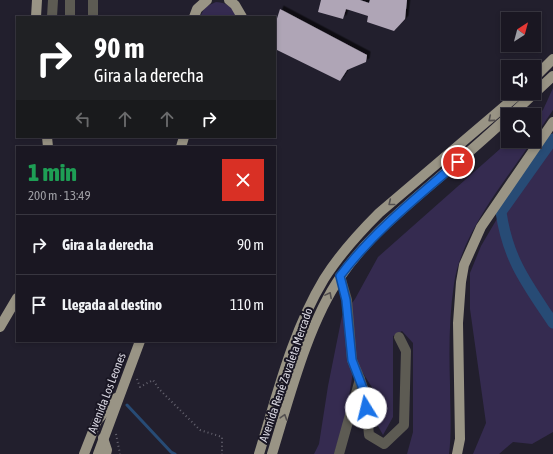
<!DOCTYPE html>
<html lang="es">
<head>
<meta charset="utf-8">
<style>
	:root { --surface:#1a1722; --page:#27242f; --text:#f1f3f6; --muted:#9f9fa5; --line:#383640 }
	body { margin:0; font-family:"Asap Condensed",sans-serif; background:var(--page); color:var(--text); height:100vh; display:flex; flex-direction:column; font-size:15px; white-space:nowrap }
	* { box-sizing:border-box; margin:0 }
	p { font-size:13px; color:var(--muted) }
	.icon { flex:none; width:22px; height:22px; fill:none; stroke:currentColor; stroke-width:2; stroke-linecap:round; stroke-linejoin:round }
	.map { position:relative; flex:1; overflow:hidden }
	.panel { position:absolute; left:16px; top:146px; width:260px; height:196px; display:flex; flex-direction:column; background:var(--surface); border-radius:0px; box-shadow:0 2px 6px #0003,0 0 0 1px var(--line) }
	.panel>* { flex:none }
	.banner { position:absolute; left:16px; top:16px; width:260px; height:122px; border-radius:0px; box-shadow:0 2px 6px #0003,0 0 0 1px var(--line); background:#202124; color:#fff; overflow:hidden }
	.needle { width:26px; rotate:36deg }
	.tools { position:absolute; left:501px; top:12px; display:grid; gap:8px }
	.tools a { display:grid; place-items:center; width:40px; height:40px; border-radius:0px; background:var(--surface); box-shadow:0 2px 6px #0003,0 0 0 1px var(--line); font-size:20px }
	.pin { position:absolute; display:grid; place-items:center; width:34px; height:34px; color:#fff; margin:-17px; border:2px solid #fff; border-radius:50%; box-shadow:0 1px 4px #0007 }
	.me { position:absolute; width:44px; margin:-22px; rotate:351deg; stroke-linejoin:round; filter:drop-shadow(0 0 3px #0008) }
	.turn { display:flex; align-items:center; gap:14px; height:84px; padding:0 12px; font-size:18px }
	.turn .icon { width:52px; height:52px; stroke-width:2.5 }
	.turn b { display:block; font-size:28px; line-height:34px }
	.lanes { display:flex; align-items:center; height:38px; padding:0 12px; background:#0003; justify-content:center; gap:20px; direction:ltr }
	.lanes .off { opacity:.35 }
	.round { display:grid; place-items:center; flex:none; width:42px; height:42px; border-radius:0px; background:var(--page) }
	.overview { display:flex; align-items:center; justify-content:space-between; height:68px; padding:0 12px }
	h1 { font-size:24px; font-weight:800; line-height:30px; color:#1e9e55 }
	ul { padding:0; list-style:none }
	li { display:flex; align-items:center; gap:12px; height:60px; padding:0 12px; border-top:1px solid var(--line) }
	li div { flex:1 }
	li b { display:block; font-size:15px }
	li em { font-style:normal }
	.map>svg:first-child { display:block }
	.green { fill:#352b50 }
	.lines { fill:none; stroke-linecap:round; stroke-linejoin:round }
	.stream { stroke:#274b75; stroke-width:3 }
	.canal { stroke:#274b75; stroke-width:11 }
	.building { fill:#afa5b6; filter:url(#shadow) }
	.path { stroke:#65636f; stroke-width:2; stroke-dasharray:1 3; stroke-linecap:butt }
	.minor { stroke:#5d5b53; stroke-width:10 }
	.major { stroke:#999485; stroke-width:10 }
	.oneway { stroke:#534f4f }
	.route-casing { stroke:#114b97; stroke-width:10 }
	.route { stroke:#1a73e8; stroke-width:7 }
	.labels { text-anchor:middle; dominant-baseline:central; stroke-width:4; stroke-linejoin:round; paint-order:stroke }
	.street-label { font-size:12px; fill:#d8d6e0; stroke:#191623 }
</style>
</head>
<body>
<div class="map">
<svg width="553" height="454" viewBox="0 0 553 454">
	<defs>
		<filter id="shadow"><feDropShadow dx="3.5" dy="-3.5" stdDeviation="0" flood-color="#0009"/></filter>
	</defs>
	<rect width="100%" height="100%" fill="#221f2d"/>
	<!-- green -->
	<g class="green">
		<path d="M216,2c12,1 16,5 21,15h-37l5,-10z"/>
		<path d="M553,88v22l-19,28v-20l9,-8z"/>
		<path d="M553,139v293l-21,12 -19,-2 -14,12h-26l13,-31 -16,-114v-36l11,-27 20,-34z"/>
		<path d="M509,141h23c-28,42 -71,93 -78,143 -5,33 -5,67 -4,100 0,24 2,46 -1,70h-42l6,-22v-89l-11,-12 -9,5v81l-10,18 -10,-18v-28l-12,-19 -8,2 -7,43 -12,39h-20l5,-10 9,-58 14,-70 13,-17 23,-42z"/>
	</g>
	<g class="lines">
		<!-- stream -->
		<path class="stream" d="M127,405l44,47 4,2"/>
		<!-- canal -->
		<path class="canal" d="M553,139l-52,73c7,48 26,72 52,111"/>
	</g>
	<!-- building -->
	<g class="building">
		<path d="M321,0h39l9,3 1,-3h37l-2,19 -11,12 -27,-9 1,-6 -22,-7 -3,10 -25,-7z"/>
		<path d="M280,9l87,46 -1,7 -19,8 -7,11 -65,-32v-24z"/>
	</g>
	<g class="lines">
		<!-- path -->
		<g class="path">
			<path d="M137,379l3,8 13,-7 6,9 41,41 22,7v17"/>
			<path d="M116,434l4,20"/>
		</g>
		<!-- minor -->
		<g class="minor">
			<path d="M52,17l1,-17"/>
			<path d="M70,17v-17"/>
			<path d="M93,17v-17"/>
			<path d="M360,379l5,15 4,41 15,9 20,-19 2,-74 -7,-14"/>
			<path d="M339,454l21,-75 -8,-19 -5,-60 -7,-24"/>
		</g>
		<!-- major -->
		<g class="major">
			<path d="M229,0l6,5 7,12"/>
			<path d="M36,17l1,-17"/>
			<path d="M194,17l3,-8 10,-9"/>
			<path d="M534,78l19,-19"/>
			<path d="M511,115l42,-39"/>
			<path d="M47,137l1,10"/>
			<path d="M181,147l3,-10"/>
			<path d="M0,327l17,-29"/>
			<path d="M103,438l4,12 -1,4"/>
			<path d="M84,454l13,-33 19,-23"/>
			<path d="M98,454l42,-113"/>
			<path d="M259,454c18,-59 33,-122 65,-175 15,-24 35,-46 55,-66l141,-120"/>
			<path d="M272,454c17,-55 36,-131 69,-178 23,-34 54,-60 85,-87 27,-23 55,-47 82,-72"/>
			<path d="M457,454l3,-15 -2,-116 3,-41 3,-17 17,-38 72,-105"/>
		</g>
	</g>
	<!-- one-way arrows -->
	<defs><path id="oneway-chevron" d="M-2-3.5L2.5 0L-2 3.5" fill="none" stroke-width="1.6" stroke-linecap="round" stroke-linejoin="round"/></defs>
	<g class="oneway">
		<use href="#oneway-chevron" transform="translate(491 119) rotate(140)"/>
		<use href="#oneway-chevron" transform="translate(391 203) rotate(141)"/>
		<use href="#oneway-chevron" transform="translate(329 295) rotate(-62)"/>
		<use href="#oneway-chevron" transform="translate(284 417) rotate(-72)"/>
	</g>
	<g class="lines">
		<defs>
			<path id="route" d="M366,408l-1,-14 -13,-34 -6,-60 -6,-24c33,-44 76,-78 118,-114"/>
		</defs>
		<!-- route casing -->
		<use href="#route" class="route-casing"/>
		<!-- route -->
		<use href="#route" class="route"/>
	</g>
	<g class="labels">
		<!-- street labels -->
		<g class="street-label">
			<text transform="translate(286 375) rotate(-71)">Avenida René Zavaleta Mercado</text>
			<text transform="translate(107 393) rotate(-69)">Avenida Los Leones</text>
		</g>
	</g>
</svg>
<div class="tools">
<a><svg class="needle" viewBox="-14 -14 28 28"><path d="M0-13l5 13h-10z" fill="#e53935"/><path d="M0 13l5-13h-10z" fill="#9f9fa5"/></svg></a>
<a><svg class="icon" aria-label="sound" viewBox="0 0 24 24"><path d="M4 9h4l5-4v14l-5-4H4zM17 9q2 3 0 6"/></svg></a>
<a><svg class="icon" aria-label="search" viewBox="0 0 24 24"><circle cx="10" cy="10" r="6"/><path d="M15 15l6 6"/></svg></a>
</div>
<div class="pin" style="left:458px;top:162px;background:#d93025"><svg class="icon" aria-label="arrive" viewBox="0 0 24 24"><path d="M6 21V4h12l-3 4 3 4H6"/></svg></div>
<svg class="me" style="left:366px;top:408px" viewBox="-20 -20 40 40"><circle r="19" fill="#fff"/><path d="M0-13L10 11 0 6-10 11z" fill="#1a73e8"/></svg>
<div class="banner">
<div class="turn"><svg class="icon" aria-label="right" viewBox="0 0 24 24"><path d="M7 20v-9h11M14 6l5 5-5 5"/></svg><div><b>90 m</b>Gira a la derecha</div></div>
<div class="lanes"><svg class="icon off" aria-label="left" viewBox="0 0 24 24"><path d="M17 20v-9H6M10 6l-5 5 5 5"/></svg><svg class="icon off" aria-label="ahead" viewBox="0 0 24 24"><path d="M12 20V5M6 11l6-6 6 6"/></svg><svg class="icon off" aria-label="ahead" viewBox="0 0 24 24"><path d="M12 20V5M6 11l6-6 6 6"/></svg><svg class="icon" aria-label="right" viewBox="0 0 24 24"><path d="M7 20v-9h11M14 6l5 5-5 5"/></svg></div>
</div>
<section class="panel">
<div class="overview"><div><h1>1 min</h1><p>200 m · 13:49</p></div><a class="round" style="background:#d93025;color:#fff"><svg class="icon" aria-label="close" viewBox="0 0 24 24"><path d="M6 6l12 12M18 6L6 18"/></svg></a></div>
<ul>
<li><svg class="icon" aria-label="right" viewBox="0 0 24 24"><path d="M7 20v-9h11M14 6l5 5-5 5"/></svg><div><b>Gira a la derecha</b></div><em>90 m</em></li>
<li><svg class="icon" aria-label="arrive" viewBox="0 0 24 24"><path d="M6 21V4h12l-3 4 3 4H6"/></svg><div><b>Llegada al destino</b></div><em>110 m</em></li>
</ul>
</section>
</div>
</body>
</html>
